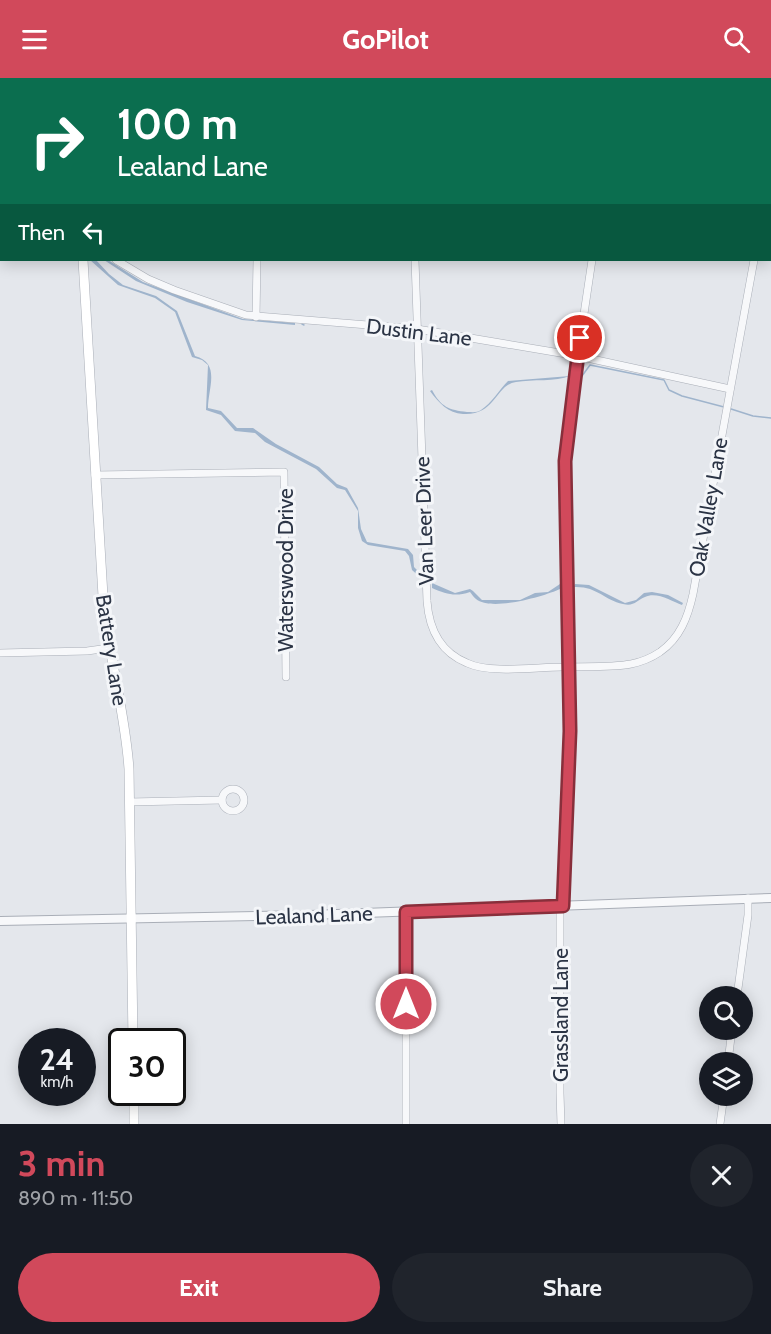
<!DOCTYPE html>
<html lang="en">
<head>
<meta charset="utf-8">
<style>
	:root { --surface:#171b24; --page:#20242c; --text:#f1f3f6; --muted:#9ea1a6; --accent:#d1495b }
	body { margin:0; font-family:Cabin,sans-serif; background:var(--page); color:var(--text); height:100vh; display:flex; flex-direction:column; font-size:22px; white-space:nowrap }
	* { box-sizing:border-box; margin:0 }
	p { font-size:20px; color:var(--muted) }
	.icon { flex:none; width:33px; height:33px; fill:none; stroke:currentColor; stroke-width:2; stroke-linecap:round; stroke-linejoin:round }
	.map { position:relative; height:1046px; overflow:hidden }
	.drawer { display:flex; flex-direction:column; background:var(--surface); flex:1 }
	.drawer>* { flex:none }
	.banner { position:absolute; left:0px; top:0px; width:771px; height:183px; box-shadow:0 3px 15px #0003; background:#0b6e4f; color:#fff; overflow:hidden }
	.tools { position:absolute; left:699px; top:908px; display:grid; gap:12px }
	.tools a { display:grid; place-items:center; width:54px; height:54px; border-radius:50%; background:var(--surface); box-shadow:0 3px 15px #0003; font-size:30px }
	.speed { position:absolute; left:18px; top:950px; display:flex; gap:12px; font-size:30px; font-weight:700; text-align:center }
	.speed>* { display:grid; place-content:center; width:78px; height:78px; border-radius:50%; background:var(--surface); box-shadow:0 3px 15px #0003; line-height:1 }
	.speed small { font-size:15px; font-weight:400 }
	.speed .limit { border:3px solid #111; border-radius:9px; background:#fff; color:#111 }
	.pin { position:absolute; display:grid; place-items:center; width:51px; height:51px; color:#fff; margin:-26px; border:3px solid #fff; border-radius:50%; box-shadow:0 2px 6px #0007 }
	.me { position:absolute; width:66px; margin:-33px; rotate:0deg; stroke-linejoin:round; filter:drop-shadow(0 0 4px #0008) }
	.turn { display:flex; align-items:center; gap:21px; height:126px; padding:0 18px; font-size:27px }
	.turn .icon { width:78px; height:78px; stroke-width:2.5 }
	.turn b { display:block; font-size:42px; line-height:51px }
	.then { display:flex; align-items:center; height:57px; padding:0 18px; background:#0003; gap:12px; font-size:22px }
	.round { display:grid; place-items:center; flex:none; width:63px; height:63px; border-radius:32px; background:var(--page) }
	.headline { display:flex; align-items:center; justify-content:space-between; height:102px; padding:0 18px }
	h1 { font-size:36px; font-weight:800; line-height:45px; color:var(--accent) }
	.cta { display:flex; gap:12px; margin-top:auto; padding:12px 18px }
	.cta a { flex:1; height:69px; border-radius:36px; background:var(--accent); color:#fff; font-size:24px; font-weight:800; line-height:69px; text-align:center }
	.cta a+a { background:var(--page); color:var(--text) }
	header { display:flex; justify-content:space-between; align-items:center; height:78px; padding:0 18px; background:var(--accent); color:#fff; font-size:27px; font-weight:800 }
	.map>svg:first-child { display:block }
	.water { fill:#9fb4cc }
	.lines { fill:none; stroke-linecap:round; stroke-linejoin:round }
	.stream { stroke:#9fb4cc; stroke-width:1.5 }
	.minor-casing { stroke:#a9aeb7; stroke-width:8 }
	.tertiary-casing { stroke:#a9aeb7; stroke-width:10 }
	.secondary-casing { stroke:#a9aeb7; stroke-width:10 }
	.minor { stroke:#f7f8fa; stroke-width:7 }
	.tertiary { stroke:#f7f8fa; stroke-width:8 }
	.secondary { stroke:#fff; stroke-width:9 }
	.route-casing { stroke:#882f3b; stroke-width:15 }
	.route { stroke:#d1495b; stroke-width:10 }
	.labels { text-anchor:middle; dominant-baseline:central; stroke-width:6; stroke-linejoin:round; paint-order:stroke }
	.street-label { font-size:21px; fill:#2b3445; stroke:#f4f6f9 }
</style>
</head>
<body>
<header><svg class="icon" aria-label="menu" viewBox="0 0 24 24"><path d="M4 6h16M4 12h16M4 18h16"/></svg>GoPilot<svg class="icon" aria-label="search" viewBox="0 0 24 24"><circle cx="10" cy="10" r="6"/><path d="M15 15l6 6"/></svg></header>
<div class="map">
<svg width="771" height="1046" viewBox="0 0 771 1046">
	<rect width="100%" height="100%" fill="#e4e7ec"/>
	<!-- water -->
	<g class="water">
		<path d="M90,182h6l13,14 14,11 33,11 21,15 18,45c26,7 13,32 13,52l13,3 16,17h16l23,16 43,23 18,17 10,4 11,20 3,21 6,13 41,7 5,6 1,12 7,7v4l-9,-8 -3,-14 -4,-5 -37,-6 -6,-4 -4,-13v-17l-13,-21 -8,-2 -21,-19 -51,-27 -10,-9 -20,-2 -14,-16 -15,-5 2,-45 -6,-5 -10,-3 -17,-45 -20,-14 -37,-13z"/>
		<path d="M104,182h4l35,22 100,37 52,4v2l-53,-5 -55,-18 -51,-21z"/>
		<path d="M570,298c-14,6 -38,3 -54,6 -21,3 -20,34 -53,32 -15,-1 -24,-11 -33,-23l2,-1c9,17 17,20 35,22 5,0 10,1 14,-2 11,-7 18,-20 27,-29z"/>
		<path d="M432,505l23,10 15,-4 3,2 9,9h38l15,-7 13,-1 12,-8v5c-15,7 -69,23 -84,10 -3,-2 -4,-5 -6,-7 -15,5 -24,2 -38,-4z"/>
		<path d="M575,506l14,1 36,18 11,-3 8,-7 8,-1 16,3 15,8 -1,2c-10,-4 -26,-14 -37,-8 -8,3 -11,10 -22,7 -19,-4 -26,-18 -49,-17z"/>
	</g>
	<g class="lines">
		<!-- stream -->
		<g class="stream">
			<path d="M302,246l2,1"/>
			<path d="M578,298h4l8,-11 74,15 5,10 13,6 42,11"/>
			<path d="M728,330l25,8 18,2"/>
		</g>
		<defs>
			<g id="minor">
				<path d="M261,2v-2"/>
				<path d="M431,2v-2"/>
				<path d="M617,2v-2"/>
				<path d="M770,98l1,-8"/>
				<path d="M116,182l32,19 26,11 72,25 171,14 161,27 152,33"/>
				<path d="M415,182l12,341c2,28 13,51 40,62 23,11 69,4 95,4 23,-1 47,1 69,-3 10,-2 20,-6 29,-12 20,-14 28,-35 33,-58l61,-334"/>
				<path d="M256,239l1,-57"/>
				<path d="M95,397l189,-3 2,205"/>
				<path d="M0,575l87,-2 22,-3"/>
				<circle cx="233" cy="722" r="11"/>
				<path d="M129,724l93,-2"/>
				<path d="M560,828v187l1,31"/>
				<path d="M563,828l7,-175 -5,-270 9,-80 18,-121"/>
				<path d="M737,918l11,-81v-17"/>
				<path d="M728,984l4,-33"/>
				<path d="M406,1046v-212"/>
				<path d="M720,1046l4,-29"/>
			</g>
			<path id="tertiary" d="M0,843l310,-6 461,-17"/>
			<g id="secondary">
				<path d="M105,2l1,-2"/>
				<path d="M83,182l20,336c5,59 22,114 26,173l4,272"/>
				<path d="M134,1014v32"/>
			</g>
		</defs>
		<!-- minor casing -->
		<use href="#minor" class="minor-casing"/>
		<!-- tertiary casing -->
		<use href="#tertiary" class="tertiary-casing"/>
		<!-- secondary casing -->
		<use href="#secondary" class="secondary-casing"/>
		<!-- minor -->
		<use href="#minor" class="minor"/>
		<!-- tertiary -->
		<use href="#tertiary" class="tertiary"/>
		<!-- secondary -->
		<use href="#secondary" class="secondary"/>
	</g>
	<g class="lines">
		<defs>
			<path id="route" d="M406,926v-92l157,-6 7,-175 -5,-270 15,-123"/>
		</defs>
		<!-- route casing -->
		<use href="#route" class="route-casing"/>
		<!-- route -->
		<use href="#route" class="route"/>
	</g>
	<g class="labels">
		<!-- street labels -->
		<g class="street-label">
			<text transform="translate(419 254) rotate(7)">Dustin Lane</text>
			<text transform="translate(708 429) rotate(-80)">Oak Valley Lane</text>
			<text transform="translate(424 443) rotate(-92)">Van Leer Drive</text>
			<text transform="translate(285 492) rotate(-90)">Waterswood Drive</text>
			<text transform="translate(112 572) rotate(81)">Battery Lane</text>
			<text transform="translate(314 837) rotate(-2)">Lealand Lane</text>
			<text transform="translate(560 937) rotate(-90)">Grassland Lane</text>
		</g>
	</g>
</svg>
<div class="tools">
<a><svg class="icon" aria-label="search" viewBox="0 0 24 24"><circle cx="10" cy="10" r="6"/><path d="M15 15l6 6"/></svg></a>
<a><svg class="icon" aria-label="layers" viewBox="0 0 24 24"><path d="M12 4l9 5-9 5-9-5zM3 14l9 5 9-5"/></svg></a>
</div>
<div class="speed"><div>24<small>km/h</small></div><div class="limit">30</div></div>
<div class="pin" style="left:580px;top:260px;background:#d93025"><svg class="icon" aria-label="arrive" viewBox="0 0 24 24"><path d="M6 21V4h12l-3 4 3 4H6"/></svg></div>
<svg class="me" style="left:406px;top:926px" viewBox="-20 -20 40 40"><circle r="17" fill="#d1495b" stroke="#fff" stroke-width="3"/><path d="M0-11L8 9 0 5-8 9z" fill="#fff"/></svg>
<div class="banner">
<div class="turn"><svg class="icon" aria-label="right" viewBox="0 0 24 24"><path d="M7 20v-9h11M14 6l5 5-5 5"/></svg><div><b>100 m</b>Lealand Lane</div></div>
<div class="then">Then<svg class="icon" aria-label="left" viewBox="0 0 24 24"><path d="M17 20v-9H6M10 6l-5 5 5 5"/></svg></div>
</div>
</div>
<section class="drawer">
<div class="headline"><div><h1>3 min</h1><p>890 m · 11:50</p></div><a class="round"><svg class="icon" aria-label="close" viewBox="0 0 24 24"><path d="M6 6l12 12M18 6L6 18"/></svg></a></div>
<div class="cta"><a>Exit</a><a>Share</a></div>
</section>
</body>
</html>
